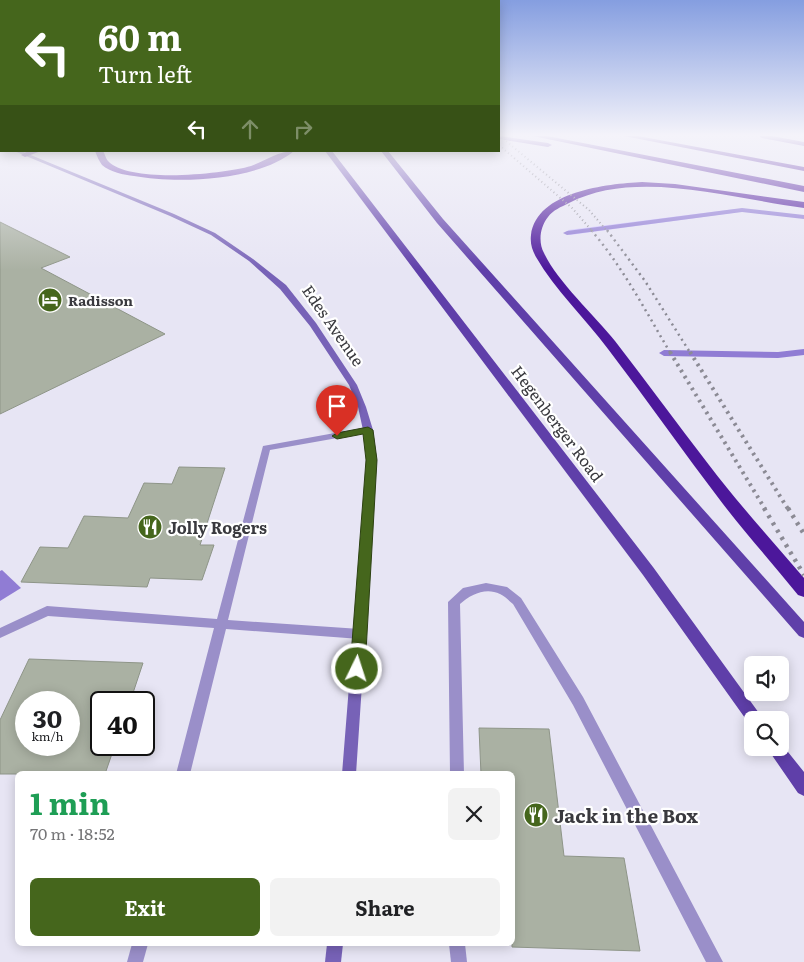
<!DOCTYPE html>
<html lang="en">
<head>
<meta charset="utf-8">
<style>
	:root { --surface:#fff; --page:#f2f2f2; --text:#202124; --muted:#757577; --accent:#45661c }
	body { margin:0; font-family:Literata,serif; background:var(--page); color:var(--text); height:100vh; display:flex; flex-direction:column; font-size:19px; white-space:nowrap }
	* { box-sizing:border-box; margin:0 }
	p { font-size:16px; color:var(--muted) }
	.icon { flex:none; width:28px; height:28px; fill:none; stroke:currentColor; stroke-width:2; stroke-linecap:round; stroke-linejoin:round }
	.map { position:relative; flex:1; overflow:hidden }
	.panel { position:absolute; left:15px; top:771px; width:500px; height:175px; display:flex; flex-direction:column; background:var(--surface); border-radius:8px; box-shadow:0 2px 12px #0003 }
	.panel>* { flex:none }
	.guide { position:absolute; left:0px; top:0px; width:500px; height:152px; box-shadow:0 2px 12px #0003; background:#45661c; color:#fff; overflow:hidden }
	.tools { position:absolute; left:744px; top:656px; display:grid; gap:10px }
	.tools a { display:grid; place-items:center; width:45px; height:45px; border-radius:8px; background:var(--surface); box-shadow:0 2px 12px #0003; font-size:25px }
	.speed { position:absolute; left:15px; top:691px; display:flex; gap:10px; font-size:25px; font-weight:700; text-align:center }
	.speed>* { display:grid; place-content:center; width:65px; height:65px; border-radius:50%; background:var(--surface); box-shadow:0 2px 12px #0003; line-height:1 }
	.speed small { font-size:12px; font-weight:400 }
	.speed .limit { border:2px solid #111; border-radius:8px; background:#fff; color:#111 }
	.pin { position:absolute; display:grid; place-items:center; width:42px; height:42px; color:#fff; margin:-51px -21px; border-radius:50% 50% 50% 0; rotate:-45deg; box-shadow:0 0 5px #0007 }
	.pin .icon { rotate:45deg }
	.me { position:absolute; width:55px; margin:-28px; rotate:4deg; stroke-linejoin:round; filter:drop-shadow(0 0 4px #0008) }
	.turn { display:flex; align-items:center; gap:18px; height:105px; padding:0 15px; font-size:22px }
	.turn .icon { width:65px; height:65px; stroke-width:2.5 }
	.turn b { display:block; font-size:35px; line-height:42px }
	.lanes { display:flex; align-items:center; height:48px; padding:0 15px; background:#0003; justify-content:center; gap:25px; direction:ltr }
	.lanes .off { opacity:.35 }
	.round { display:grid; place-items:center; flex:none; width:52px; height:52px; border-radius:8px; background:var(--page) }
	.head { display:flex; align-items:center; justify-content:space-between; height:85px; padding:0 15px }
	h1 { font-size:30px; font-weight:700; line-height:38px; color:#1e9e55 }
	.cta { display:flex; gap:10px; margin-top:auto; padding:10px 15px }
	.cta a { flex:1; height:58px; border-radius:8px; background:var(--accent); color:#fff; font-size:20px; font-weight:700; line-height:58px; text-align:center }
	.cta a+a { background:var(--page); color:var(--text) }
	.map>svg:first-child { display:block }
	.green { fill:#cfc4ff }
	.water { fill:#907cd4 }
	.lines { fill:none; stroke-linecap:round; stroke-linejoin:round }
	.stream { fill:#907cd4; fill-rule:evenodd }
	.building { fill:#aab1a3; stroke:#8e9588; fill-rule:evenodd }
	.lane { fill:#9a8fc9; fill-rule:evenodd }
	.secondary { fill:#7762b7; fill-rule:evenodd }
	.primary { fill:#5f3fa9; fill-rule:evenodd }
	.highway { fill:#4c179b; fill-rule:evenodd }
	.rail-far3 { stroke:#8b8a94; stroke-width:2; stroke-dasharray:1 3; stroke-linecap:butt }
	.rail-far2 { stroke:#8b8a94; stroke-width:2.5; stroke-dasharray:2 4; stroke-linecap:butt }
	.rail-far1 { stroke:#8b8a94; stroke-width:4; stroke-dasharray:2.5 4.5; stroke-linecap:butt }
	.rail { stroke:#8b8a94; stroke-width:4.5; stroke-dasharray:3 5.5; stroke-linecap:butt }
	.route { fill:#45661c; stroke:#2d4212 }
	.labels { text-anchor:middle; dominant-baseline:central; stroke-width:4.5; stroke-linejoin:round; paint-order:stroke }
	.far-poi-label { font-size:14px; font-weight:bold; fill:#39393e; stroke:#fff; text-anchor:start }
	.street-label { font-size:16px; fill:#39393e; stroke:#fff }
	.poi-label { font-size:16px; font-weight:bold; fill:#39393e; stroke:#fff; text-anchor:start }
	.near-poi-label { font-size:19px; font-weight:bold; fill:#39393e; stroke:#fff; text-anchor:start }
</style>
</head>
<body>
<div class="map">
<svg width="804" height="962" viewBox="0 0 804 962">
	<rect width="100%" height="100%" fill="#e7e5f4"/>
	<!-- green -->
	<path class="green" d="M735,209l7,1 -2,2 -170,23 -3,-2 1,-3z"/>
	<!-- water -->
	<path class="water" d="M2,570l19,18 -21,13v-30z"/>
	<g class="lines">
		<!-- stream -->
		<g class="stream">
			<path d="M742,208l62,7v4l-62,-7 -175,23 -4,-2 4,-2z"/>
			<path d="M804,349v6l-26,3 -114,-2 -5,-3 5,-3 114,2z"/>
		</g>
	</g>
	<!-- building -->
	<g class="building">
		<path d="M0,222l70,35 -29,11 124,66 -165,80z"/>
		<path d="M179,467l46,1 -25,77h14l-12,35 -52,-2 -3,9 -126,-5 19,-35 28,1 16,-32 44,2 16,-35 28,1z"/>
		<path d="M29,659l114,4 -13,39h-29v43h14l-10,29h-105v-54zM26,702h43v43h-43z"/>
		<path d="M479,728l70,1 15,127 60,2 16,93 -128,-4v-173h-31z"/>
	</g>
	<g class="lines">
		<!-- lane -->
		<g class="lane">
			<path d="M368,427l5,3 -2,2 -101,18 -42,170 132,9 4,2 2,3 -2,3 -4,2 -134,-10 -36,145h-14l38,-146 -166,-12 -48,22v-10l47,-22 170,13 46,-173z"/>
			<path d="M486,583l21,4 14,11 62,99 140,265h-17l-133,-257 -60,-101c-4,-3 -8,-8 -13,-10 -14,-7 -29,0 -40,10l4,170h-14l-2,-172 15,-14z"/>
			<path d="M132,944h16l-5,18h-16z"/>
			<path d="M449,944h16l2,18h-16z"/>
		</g>
		<!-- secondary -->
		<g class="secondary">
			<path d="M0,143l1,1v2l-1,1z"/>
			<path d="M14,151h7l153,63 41,19 38,26 33,26 30,38 41,62 9,22 7,23 4,30 -21,314h-14l25,-314 -4,-30 -5,-23 -9,-22 -39,-59 -30,-37 -31,-28 -38,-26 -41,-19z"/>
			<path d="M327,944h16l-2,18h-16z"/>
		</g>
		<!-- primary -->
		<g class="primary">
			<path d="M325,151h7l321,416 111,153h-12v6l-2,-1 -107,-150z"/>
			<path d="M381,151h7l55,68 361,403v16l-5,-2 -362,-413z"/>
			<path d="M780,742l24,30v24l-6,-3 -31,-45h13z"/>
		</g>
		<!-- highway -->
		<g class="highway">
			<path d="M499,136l49,7 4,2 -4,2 -49,-8z"/>
			<path d="M533,136h14l257,50v6z"/>
			<path d="M624,136h14l166,31v4z"/>
			<path d="M759,136h13l32,6v4l-42,-8z"/>
			<path d="M28,151h13l-16,6 -4,-2z"/>
			<path d="M95,151h8c2,3 3,8 5,10 22,23 115,13 143,5 14,-5 27,-15 43,-15 -36,30 -116,33 -160,25 -10,-1 -24,-4 -32,-11 -3,-4 -5,-9 -7,-14z"/>
			<path d="M642,182l33,2 129,18v6c-71,-9 -168,-40 -235,-5 -8,4 -16,7 -21,14 -8,10 -10,25 -4,36 13,28 50,62 71,88 32,41 62,83 94,124 30,39 63,76 95,113v19l-6,-2c-25,-31 -51,-60 -75,-91 -39,-51 -76,-104 -115,-155 -23,-31 -53,-59 -72,-92 -4,-7 -6,-14 -5,-22 6,-44 76,-51 111,-53z"/>
		</g>
		<!-- rail-far3 -->
		<g class="rail-far3">
			<path d="M500,136l89,74 19,22"/>
			<path d="M499,145l73,63 21,24"/>
		</g>
		<!-- rail-far2 -->
		<g class="rail-far2">
			<path d="M591,230c32,37 55,82 80,124"/>
			<path d="M607,230l38,51 46,73"/>
		</g>
		<!-- rail-far1 -->
		<g class="rail-far1">
			<path d="M670,352l95,157"/>
			<path d="M690,352l98,157"/>
		</g>
		<!-- rail -->
		<g class="rail">
			<path d="M764,508l40,67"/>
			<path d="M788,508l16,26"/>
		</g>
	</g>
	<!-- sky -->
	<linearGradient id="sky" x2="0" y2="1"><stop stop-color="#859ee0"/><stop offset="0.5" stop-color="#f4f3fa"/><stop offset="1" stop-color="#f4f3fa" stop-opacity="0"/></linearGradient>
	<rect width="804" height="270" fill="url(#sky)"/>
	<!-- route -->
	<path class="route" d="M368,427l5,3 4,30 -12,209 -3,4 -5,2 -5,-2 -2,-4 16,-209 -3,-26 -26,5 -5,-3 5,-3z"/>
	<!-- icons -->
	<defs>
		<symbol id="hotel-disc" viewBox="-11 -11 22 22"><circle r="9.5" fill="#45661c" stroke="#fff"/><path d="M-6-4.5h1.5V1H6V5H4.5V3h-9V5H-6ZM-4 0a1.8 1.8 0 1 1 3.6 0ZM.5 0V-2.5h3Q6-2.5 6 0Z" fill="#fff"/></symbol>
		<symbol id="restaurant-disc" viewBox="-11 -11 22 22"><circle r="9.5" fill="#45661c" stroke="#fff"/><path d="M-5-6h1v4h1v-4h1v4h1v-4h1v5L-1.5 .5V6h-2V.5L-5-1ZM5-6V6H3V1.5H1.5Q1.5-4 5-6Z" fill="#fff"/></symbol>
	</defs>
	<g fill-rule="evenodd">
		<use href="#hotel-disc" x="36" y="286" width="28" height="28"/>
		<use href="#restaurant-disc" x="136" y="513" width="28" height="28"/>
		<use href="#restaurant-disc" x="522" y="801" width="28" height="28"/>
	</g>
	<g class="labels">
		<!-- far-poi labels -->
		<g class="far-poi-label">
			<text x="68" y="300">Radisson</text>
		</g>
		<!-- street labels -->
		<g class="street-label">
			<text transform="translate(334 325) rotate(55)">Edes Avenue</text>
			<text transform="translate(558 423) rotate(53)">Hegenberger Road</text>
		</g>
		<!-- poi labels -->
		<g class="poi-label">
			<text x="168" y="527">Jolly Rogers</text>
		</g>
		<!-- near-poi labels -->
		<g class="near-poi-label">
			<text x="554" y="815">Jack in the Box</text>
		</g>
	</g>
</svg>
<div class="tools">
<a><svg class="icon" aria-label="sound" viewBox="0 0 24 24"><path d="M4 9h4l5-4v14l-5-4H4zM17 9q2 3 0 6"/></svg></a>
<a><svg class="icon" aria-label="search" viewBox="0 0 24 24"><circle cx="10" cy="10" r="6"/><path d="M15 15l6 6"/></svg></a>
</div>
<div class="speed"><div>30<small>km/h</small></div><div class="limit">40</div></div>
<div class="pin" style="left:337px;top:436px;background:#d93025"><svg class="icon" aria-label="arrive" viewBox="0 0 24 24"><path d="M6 21V4h12l-3 4 3 4H6"/></svg></div>
<svg class="me" style="left:357px;top:669px" viewBox="-20 -20 40 40"><circle r="17" fill="#45661c" stroke="#fff" stroke-width="3"/><path d="M0-11L8 9 0 5-8 9z" fill="#fff"/></svg>
<div class="guide">
<div class="turn"><svg class="icon" aria-label="left" viewBox="0 0 24 24"><path d="M17 20v-9H6M10 6l-5 5 5 5"/></svg><div><b>60 m</b>Turn left</div></div>
<div class="lanes"><svg class="icon" aria-label="left" viewBox="0 0 24 24"><path d="M17 20v-9H6M10 6l-5 5 5 5"/></svg><svg class="icon off" aria-label="ahead" viewBox="0 0 24 24"><path d="M12 20V5M6 11l6-6 6 6"/></svg><svg class="icon off" aria-label="right" viewBox="0 0 24 24"><path d="M7 20v-9h11M14 6l5 5-5 5"/></svg></div>
</div>
<section class="panel">
<div class="head"><div><h1>1 min</h1><p>70 m · 18:52</p></div><a class="round"><svg class="icon" aria-label="close" viewBox="0 0 24 24"><path d="M6 6l12 12M18 6L6 18"/></svg></a></div>
<div class="cta"><a>Exit</a><a>Share</a></div>
</section>
</div>
</body>
</html>
